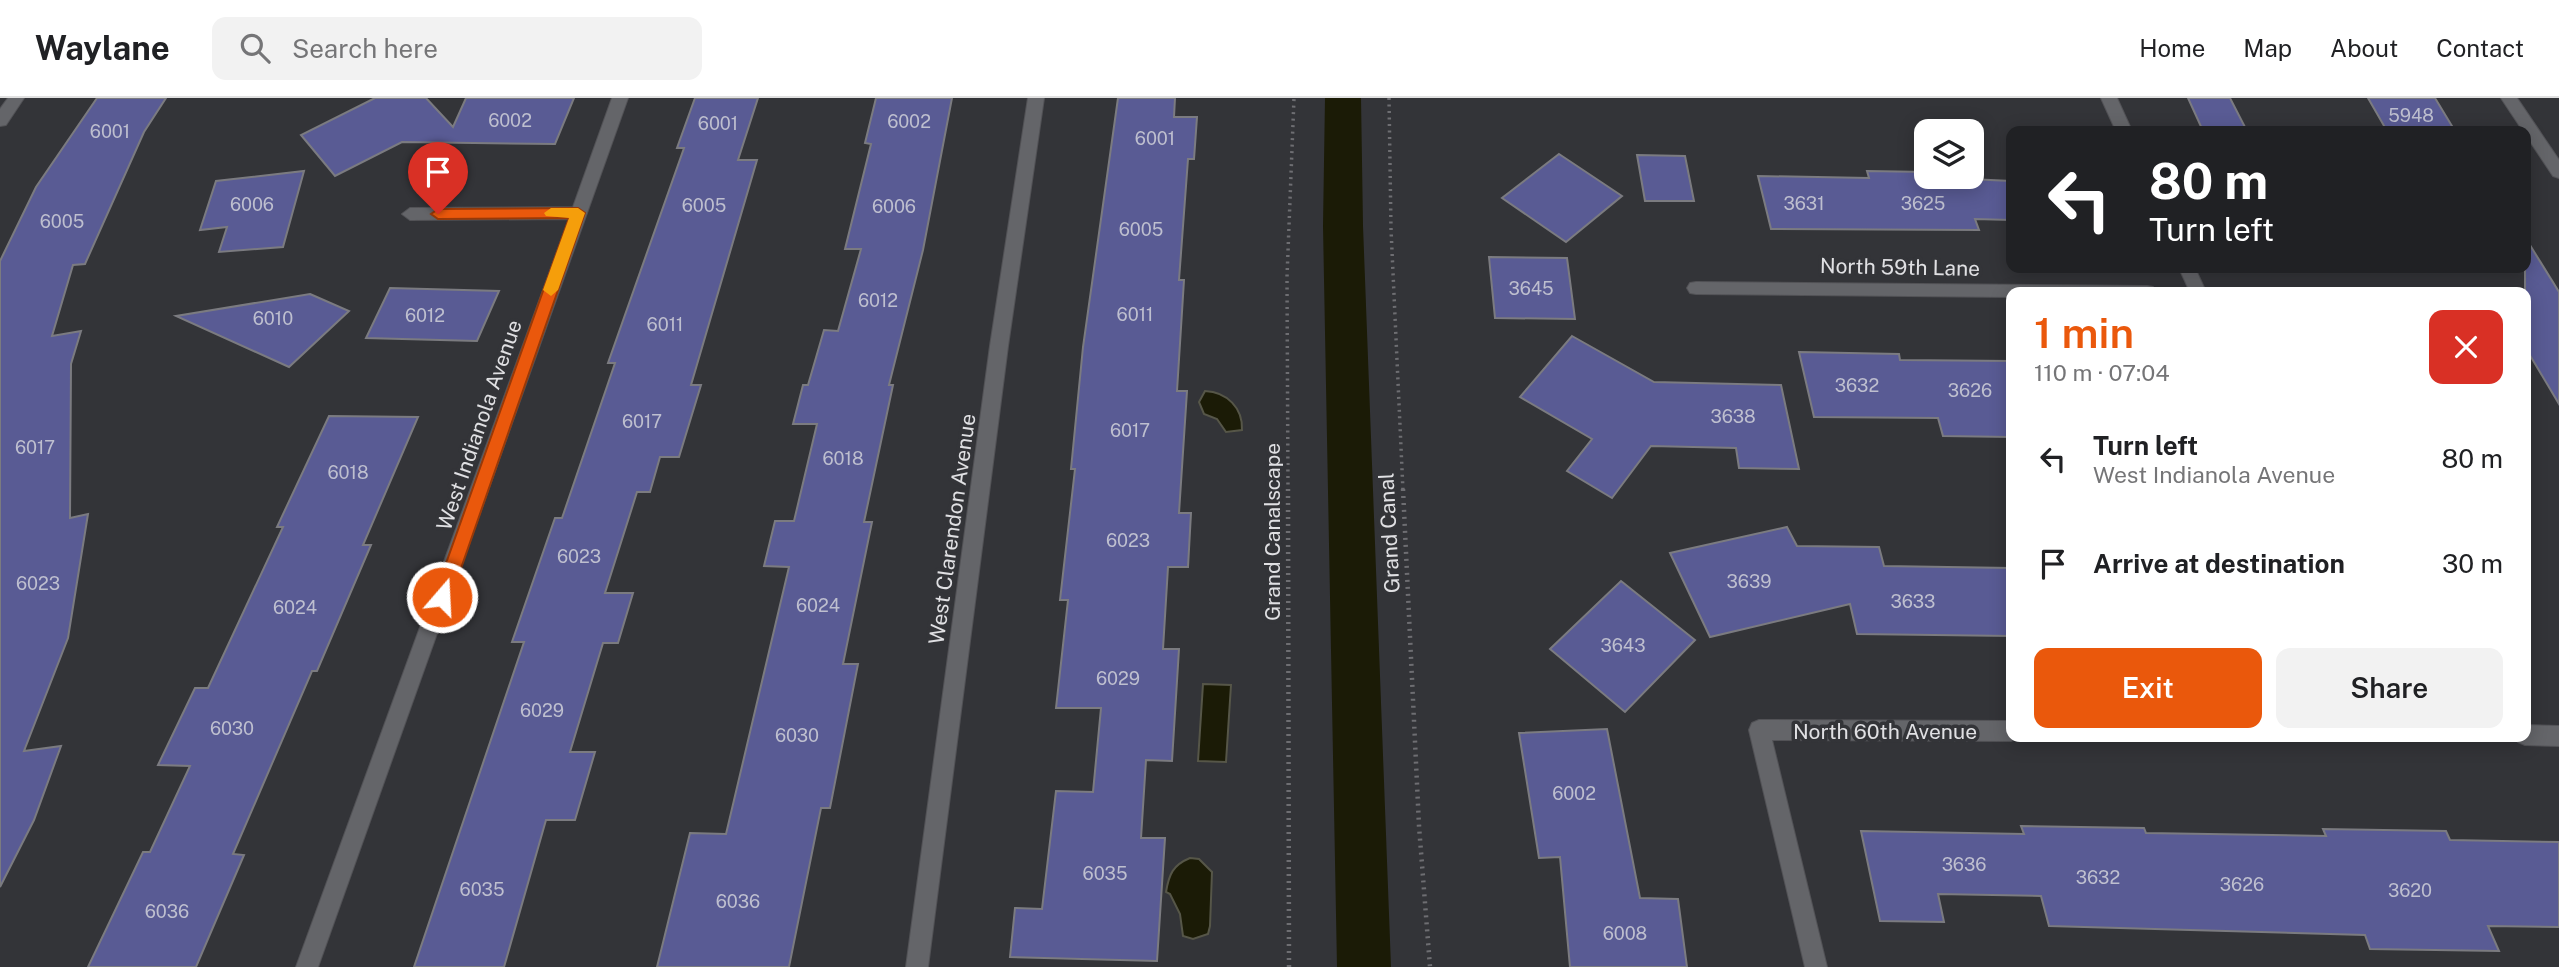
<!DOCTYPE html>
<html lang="en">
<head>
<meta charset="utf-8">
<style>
	:root { --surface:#fff; --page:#f2f2f2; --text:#202124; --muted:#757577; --line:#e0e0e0; --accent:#ea580c }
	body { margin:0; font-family:"Public Sans",sans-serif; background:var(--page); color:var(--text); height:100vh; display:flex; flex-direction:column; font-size:26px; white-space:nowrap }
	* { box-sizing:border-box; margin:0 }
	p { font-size:23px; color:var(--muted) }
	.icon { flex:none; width:38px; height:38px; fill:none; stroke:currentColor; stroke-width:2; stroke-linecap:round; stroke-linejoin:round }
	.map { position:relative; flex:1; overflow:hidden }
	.side { position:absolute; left:2006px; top:189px; width:525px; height:455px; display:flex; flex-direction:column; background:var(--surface); border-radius:14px; box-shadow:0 4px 18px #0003 }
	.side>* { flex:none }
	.top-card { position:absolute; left:2006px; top:28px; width:525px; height:147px; border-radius:14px; box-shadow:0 4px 18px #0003; background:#202124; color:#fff; overflow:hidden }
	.fabs { position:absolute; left:1914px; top:21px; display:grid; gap:14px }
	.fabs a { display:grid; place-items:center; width:70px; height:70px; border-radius:14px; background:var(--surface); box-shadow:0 4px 18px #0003; font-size:35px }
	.pin { position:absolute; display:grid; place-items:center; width:60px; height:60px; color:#fff; margin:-72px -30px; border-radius:50% 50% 50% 0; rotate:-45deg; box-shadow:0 0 7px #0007 }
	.pin .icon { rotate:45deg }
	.me { position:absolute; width:77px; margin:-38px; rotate:19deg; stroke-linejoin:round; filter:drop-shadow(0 0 5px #0008) }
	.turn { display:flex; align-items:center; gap:24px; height:147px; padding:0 28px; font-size:32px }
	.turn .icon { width:91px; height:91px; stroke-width:2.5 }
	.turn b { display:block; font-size:49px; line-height:60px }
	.round { display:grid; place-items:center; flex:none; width:74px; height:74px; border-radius:14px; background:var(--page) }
	.headline { display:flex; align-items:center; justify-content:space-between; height:119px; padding:0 28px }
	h1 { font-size:42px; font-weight:600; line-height:52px; color:var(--accent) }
	.action { display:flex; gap:14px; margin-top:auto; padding:14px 28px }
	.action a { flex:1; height:80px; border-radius:14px; background:var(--accent); color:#fff; font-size:28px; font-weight:600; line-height:80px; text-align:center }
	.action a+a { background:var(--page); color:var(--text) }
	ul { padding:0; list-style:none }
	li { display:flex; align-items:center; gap:21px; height:105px; padding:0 28px }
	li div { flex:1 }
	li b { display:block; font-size:26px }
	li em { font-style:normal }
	header { display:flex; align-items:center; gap:42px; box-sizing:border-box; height:98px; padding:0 35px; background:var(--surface); border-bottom:2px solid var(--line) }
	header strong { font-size:33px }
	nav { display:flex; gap:38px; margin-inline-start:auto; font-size:24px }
	.search { width:490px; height:63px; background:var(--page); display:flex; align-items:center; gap:18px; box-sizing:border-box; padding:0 24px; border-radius:14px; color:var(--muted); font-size:26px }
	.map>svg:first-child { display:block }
	.water { fill:#1b1b06; stroke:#565648; stroke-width:2 }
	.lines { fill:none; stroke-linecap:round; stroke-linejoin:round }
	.canal { fill:#1b1b06; fill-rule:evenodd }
	.building { fill:#595b94; stroke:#7b7b80; stroke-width:2 }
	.minor-casing { stroke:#525256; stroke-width:2 }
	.path-far1 { stroke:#6e6e72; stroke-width:3.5; stroke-dasharray:2 4.5; stroke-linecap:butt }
	.path { stroke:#6e6e72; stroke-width:4.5; stroke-dasharray:2 5; stroke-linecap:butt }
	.minor { fill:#646569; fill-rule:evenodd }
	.route { fill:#ea580c; stroke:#983908; stroke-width:2 }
	.slow { fill:#f59e0b }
	.labels { text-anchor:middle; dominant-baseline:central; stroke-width:7; stroke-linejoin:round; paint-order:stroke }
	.number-label { font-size:18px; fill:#bebfcf }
	.street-label { font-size:21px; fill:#e0e0e3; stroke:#333438 }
</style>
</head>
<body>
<header>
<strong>Waylane</strong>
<div class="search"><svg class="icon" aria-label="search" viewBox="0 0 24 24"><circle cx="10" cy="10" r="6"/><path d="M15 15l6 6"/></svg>Search here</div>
<nav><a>Home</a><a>Map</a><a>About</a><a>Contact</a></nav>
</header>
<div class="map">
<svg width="2559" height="869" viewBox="0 0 2559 869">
	<rect width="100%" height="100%" fill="#333438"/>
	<!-- water -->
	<g class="water">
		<path d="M1205,293c22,1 38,17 37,39l-16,2 -9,-13 -13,-5 -5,-12z"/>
		<path d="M1203,586l28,1 -5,77 -28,-1z"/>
		<path d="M1190,760l9,1 13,13 -2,54 -2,8 -15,5 -10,-3 -3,-22 -10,-20 -4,-2c3,-18 7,-27 24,-34z"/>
	</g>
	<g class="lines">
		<!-- canal -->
		<path class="canal" d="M1325,0h36l2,128 28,741h-54l-14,-741z"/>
	</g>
	<!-- building -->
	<g class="building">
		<path d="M97,0h69l-22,34 -59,132 -12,1 -21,71 29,-5 -10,33 -1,154 18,-4 -20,124 -44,113 37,-5 -27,74 -34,67v-626l36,-74z"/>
		<path d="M375,0h51l27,29 13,-29h108l-19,46 -153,-2 -67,34 -34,-41z"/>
		<path d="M695,0h63l-20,62h19l-66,225h10l-22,72h-19l-10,35h-13l-32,101h28l-15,50h-15l-33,109h25l-20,68h-29l-42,147h-90l110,-325h-12l43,-124h7l53,-155h-7l76,-215h-7z"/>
		<path d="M876,0h76l-29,152 -34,135h4l-29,137h8l-29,142h15l-28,144h-9l-32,159h-132l33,-134 36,1 63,-267 -25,-1 11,-45h19l23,-97h-24l10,-39h5l16,-55 14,1 23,-82h-16l26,-105 -6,-1z"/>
		<path d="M1118,0h57l-1,19h23l-3,42h-6l-9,121h5l-7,111h10l-8,122h12l-3,54h-20l-5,82h16l-7,112 -26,-1 -5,78h24l-8,123 -147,-4 5,-49 27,1 14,-118 37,1 8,-84h-45l12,-108h-8l15,-131h-4l12,-122z"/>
		<path d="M2188,0h42l17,33h-44z"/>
		<path d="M2368,0h67l20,33h-68z"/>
		<path d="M1559,56l63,42 -56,46 -64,-44z"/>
		<path d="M1637,57l48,1 9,45h-49z"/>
		<path d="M304,73l-21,76 -64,5 8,-25 -27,3 16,-49z"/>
		<path d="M1867,73l60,1v5l84,4v39l-36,-1 4,11 -208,-1 -13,-53 111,2z"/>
		<path d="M2525,139l34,55v112l-34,-57z"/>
		<path d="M1489,159l78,1 8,61 -80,-1z"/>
		<path d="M390,190l109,3 -22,50 -111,-3z"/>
		<path d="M310,196l39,17 -60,56 -113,-51z"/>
		<path d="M1572,238l82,46 127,3 18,84 -60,-1 -3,-20 -85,-2 -39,52 -45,-27 25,-32 -72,-42z"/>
		<path d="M1799,254l100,2 1,6 111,1v76l-68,-1 -5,-18 -124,-1z"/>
		<path d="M329,318l89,1 -55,128h8l-54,126h-5l-79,183 11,1 -48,112h-108l55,-115h7l40,-86 -32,-1 37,-77h13l75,-161h-6z"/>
		<path d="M1787,429l10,19 82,1 5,19 127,2v68l-154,-2 -7,-30 -140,33 -40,-84z"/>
		<path d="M1621,483l74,59 -70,72 -75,-63z"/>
		<path d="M1607,631l33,169 38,1 9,68h-117l-10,-110 -21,1 -20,-125z"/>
		<path d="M2021,728l123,2 2,5 180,3 -3,-7 123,2 4,9 109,2v85l-71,-1 11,25 -129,-2 -5,-14 -316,-9 -8,-30 -103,-2 6,28 -64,-1 -19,-90 163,3z"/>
	</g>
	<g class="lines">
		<defs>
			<g id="minor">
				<path d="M8,0h16l-18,27 -6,1v-17z"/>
				<path d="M612,0h16l-310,869h-22l273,-748 -159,1 -8,-6 8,-6 163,-1z"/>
				<path d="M1028,0h16l-36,248 -80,621h-22l84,-621z"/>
				<path d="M2101,0h16l15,33h-16z"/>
				<path d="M2501,0h16l42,62v18l-6,-2z"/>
				<path d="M2179,170h16l11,24h-16z"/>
				<path d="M1696,184l451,4 6,1 3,5h-145v5l-315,-3 -6,-1 -3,-5 3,-5z"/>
				<path d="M1759,622l252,1v16h8l-8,4 -239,-1 55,227h-22l-56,-237 3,-7z"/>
				<path d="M2525,627l34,1v20l-34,-1 -7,-3 -3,-5h10z"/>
			</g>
		</defs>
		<!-- minor casing -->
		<use href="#minor" class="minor-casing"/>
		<!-- path-far1 -->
		<g class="path-far1">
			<path d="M1389,0l2,131 12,262"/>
			<path d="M1288,393l-1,-214 7,-179"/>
		</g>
		<!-- path -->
		<g class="path">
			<path d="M1288,391l1,478"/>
			<path d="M1403,391l16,337 11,141"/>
		</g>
		<!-- minor -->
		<use href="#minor" class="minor"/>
	</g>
	<!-- route -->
	<path class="route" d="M578,110l7,5 -134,384 -3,5h-11l-3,-5 135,-379 -131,1 -7,-5 7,-5z"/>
	<!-- slow -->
	<path class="slow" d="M551,110h27l7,5 -27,77 -7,6 -8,-6 26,-72 -23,-2 -2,-3z"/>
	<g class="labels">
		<!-- number labels -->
		<g class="number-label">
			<text x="2411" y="17">5948</text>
			<text x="510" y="22">6002</text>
			<text x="909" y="23">6002</text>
			<text x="718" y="25">6001</text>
			<text x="110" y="33">6001</text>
			<text x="1155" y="40">6001</text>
			<text x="1804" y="105">3631</text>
			<text x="1923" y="105">3625</text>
			<text x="252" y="106">6006</text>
			<text x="704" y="107">6005</text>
			<text x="894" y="108">6006</text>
			<text x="62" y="123">6005</text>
			<text x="1141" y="131">6005</text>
			<text x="1531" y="190">3645</text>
			<text x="878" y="202">6012</text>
			<text x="1135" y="216">6011</text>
			<text x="425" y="217">6012</text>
			<text x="273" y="220">6010</text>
			<text x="665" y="226">6011</text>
			<text x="1857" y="287">3632</text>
			<text x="1970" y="292">3626</text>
			<text x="1733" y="318">3638</text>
			<text x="642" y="323">6017</text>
			<text x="1130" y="332">6017</text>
			<text x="35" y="349">6017</text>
			<text x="843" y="360">6018</text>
			<text x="348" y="374">6018</text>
			<text x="1128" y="442">6023</text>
			<text x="579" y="458">6023</text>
			<text x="1749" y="483">3639</text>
			<text x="38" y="485">6023</text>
			<text x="1913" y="503">3633</text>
			<text x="818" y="507">6024</text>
			<text x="295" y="509">6024</text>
			<text x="1623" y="547">3643</text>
			<text x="1118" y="580">6029</text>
			<text x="542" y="612">6029</text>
			<text x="232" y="630">6030</text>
			<text x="797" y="637">6030</text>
			<text x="1574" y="695">6002</text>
			<text x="1964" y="766">3636</text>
			<text x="1105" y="775">6035</text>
			<text x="2098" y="779">3632</text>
			<text x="2242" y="786">3626</text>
			<text x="482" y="791">6035</text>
			<text x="2410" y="792">3620</text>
			<text x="738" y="803">6036</text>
			<text x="167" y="813">6036</text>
			<text x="1625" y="835">6008</text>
		</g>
		<!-- street labels -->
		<g class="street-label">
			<text transform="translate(1900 169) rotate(1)">North 59th Lane</text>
			<text transform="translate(479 327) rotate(-71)">West Indianola Avenue</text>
			<text transform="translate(952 431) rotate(-82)">West Clarendon Avenue</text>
			<text transform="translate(1272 434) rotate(-90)">Grand Canalscape</text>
			<text transform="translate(1389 435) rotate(-93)">Grand Canal</text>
			<text x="1885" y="633">North 60th Avenue</text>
		</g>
	</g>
</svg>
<div class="fabs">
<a><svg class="icon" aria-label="layers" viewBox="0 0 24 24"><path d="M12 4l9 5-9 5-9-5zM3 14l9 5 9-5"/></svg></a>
</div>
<div class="pin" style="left:438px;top:116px;background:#d93025"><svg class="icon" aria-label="arrive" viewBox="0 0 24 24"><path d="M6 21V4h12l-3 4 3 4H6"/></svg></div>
<svg class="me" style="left:442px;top:499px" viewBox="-20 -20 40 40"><circle r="17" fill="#ea580c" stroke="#fff" stroke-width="3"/><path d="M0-11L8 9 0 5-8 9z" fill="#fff"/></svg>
<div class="top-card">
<div class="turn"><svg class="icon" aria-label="left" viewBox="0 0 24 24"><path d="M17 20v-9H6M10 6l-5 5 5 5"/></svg><div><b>80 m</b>Turn left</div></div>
</div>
<section class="side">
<div class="headline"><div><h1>1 min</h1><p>110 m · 07:04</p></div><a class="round" style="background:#d93025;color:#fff"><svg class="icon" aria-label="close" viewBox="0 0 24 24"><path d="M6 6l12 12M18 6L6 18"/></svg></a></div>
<ul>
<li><svg class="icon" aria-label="left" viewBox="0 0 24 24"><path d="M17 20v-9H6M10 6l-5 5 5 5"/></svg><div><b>Turn left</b><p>West Indianola Avenue</p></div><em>80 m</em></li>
<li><svg class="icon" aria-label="arrive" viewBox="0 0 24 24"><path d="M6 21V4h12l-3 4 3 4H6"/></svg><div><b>Arrive at destination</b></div><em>30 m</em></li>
</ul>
<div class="action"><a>Exit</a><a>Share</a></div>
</section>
</div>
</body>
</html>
